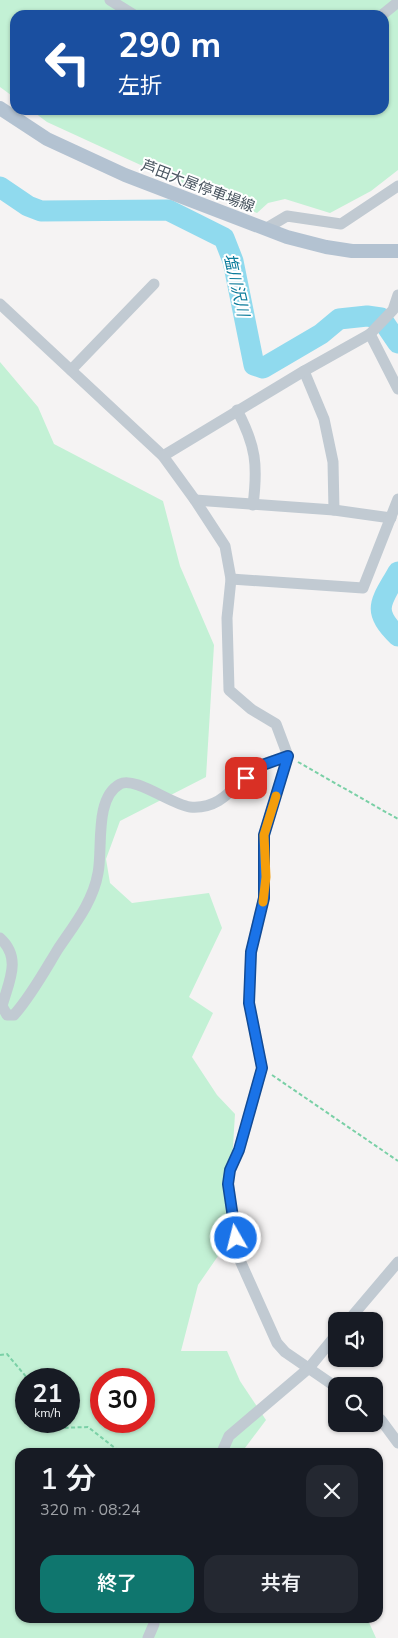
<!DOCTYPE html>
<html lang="ja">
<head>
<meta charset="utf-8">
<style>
	:root { --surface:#171b24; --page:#242831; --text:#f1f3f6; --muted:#9ea1a6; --accent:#0f766e }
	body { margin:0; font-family:"Nunito Sans","Noto Sans JP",sans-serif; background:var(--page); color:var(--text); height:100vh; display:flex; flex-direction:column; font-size:19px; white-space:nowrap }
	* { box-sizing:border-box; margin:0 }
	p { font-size:16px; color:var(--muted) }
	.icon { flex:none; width:28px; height:28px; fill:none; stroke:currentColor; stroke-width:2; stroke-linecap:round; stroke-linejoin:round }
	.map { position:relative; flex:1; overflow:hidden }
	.sheet { position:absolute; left:15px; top:1448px; width:368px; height:175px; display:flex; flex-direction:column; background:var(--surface); border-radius:15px; box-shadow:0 1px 4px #0004 }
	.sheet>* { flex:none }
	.top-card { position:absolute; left:10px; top:10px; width:379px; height:105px; border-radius:15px; box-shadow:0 1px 4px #0004; background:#1a4fa0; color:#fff; overflow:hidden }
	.controls { position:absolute; left:328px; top:1312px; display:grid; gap:10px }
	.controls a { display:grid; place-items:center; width:55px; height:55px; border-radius:10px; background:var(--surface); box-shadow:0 1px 4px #0004; font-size:25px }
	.speed { position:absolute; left:15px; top:1368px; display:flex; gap:10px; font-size:25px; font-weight:700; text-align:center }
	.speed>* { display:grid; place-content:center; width:65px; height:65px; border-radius:50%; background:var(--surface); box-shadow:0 1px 4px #0004; line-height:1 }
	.speed small { font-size:12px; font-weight:400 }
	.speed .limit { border:8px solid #d22; background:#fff; color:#111 }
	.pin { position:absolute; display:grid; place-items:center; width:42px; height:42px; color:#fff; margin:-21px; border-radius:10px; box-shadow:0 2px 8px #0006 }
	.me { position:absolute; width:55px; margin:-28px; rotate:352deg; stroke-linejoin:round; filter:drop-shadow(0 0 4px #0008) }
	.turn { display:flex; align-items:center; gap:18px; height:105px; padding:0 25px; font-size:22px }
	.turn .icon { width:65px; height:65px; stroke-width:2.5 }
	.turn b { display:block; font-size:35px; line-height:42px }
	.round { display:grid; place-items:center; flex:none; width:52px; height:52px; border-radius:15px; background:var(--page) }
	.headline { display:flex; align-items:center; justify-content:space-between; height:85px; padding:0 25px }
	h1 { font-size:30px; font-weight:600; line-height:38px }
	.cta { display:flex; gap:10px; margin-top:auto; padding:10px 25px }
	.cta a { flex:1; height:58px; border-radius:15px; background:var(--accent); color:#fff; font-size:20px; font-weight:600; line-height:58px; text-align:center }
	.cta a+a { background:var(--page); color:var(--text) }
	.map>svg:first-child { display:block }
	.green { fill:#c3f1d5; fill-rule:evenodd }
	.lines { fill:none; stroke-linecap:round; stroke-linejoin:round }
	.river { stroke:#90daee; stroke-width:21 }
	.path { stroke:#7ad0a6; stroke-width:2; stroke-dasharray:4 2.5; stroke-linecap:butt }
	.minor { stroke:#c1cad2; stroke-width:11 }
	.major { stroke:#b3c2d1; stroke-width:14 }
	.route-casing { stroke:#114b97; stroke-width:12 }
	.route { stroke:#1a73e8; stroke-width:9 }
	.slow { stroke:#f59e0b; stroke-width:9 }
	.labels { text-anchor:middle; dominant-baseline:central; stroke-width:4; stroke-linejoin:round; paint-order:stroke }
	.street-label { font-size:15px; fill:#4a5661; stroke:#fff }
	.water-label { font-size:16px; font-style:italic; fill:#0c7c9b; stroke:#fff }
</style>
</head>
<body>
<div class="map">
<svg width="398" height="1638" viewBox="0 0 398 1638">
	<rect width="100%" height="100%" fill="#f5f3f3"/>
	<!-- green -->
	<g class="green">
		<path d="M0,0h398v170l-27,21 -41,22 -45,-14 -17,4 -11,10 -99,-40 -111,-51 -16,-12h353v-95h-369v83l-15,-11z"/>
		<path d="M0,362l38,45 16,37 109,57 17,65 34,79 -8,132 -86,44 -14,38 4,24 22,20 77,-10 13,35 -33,69 24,16 -21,44 25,38 18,19 -8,129 -29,42 -17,66h46l13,30 26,39 -24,32h-222v166h347l9,20h-376zM26,1379h43v42h-43zM101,1379h43v42h-43z"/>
	</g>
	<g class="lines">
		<!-- river -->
		<g class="river">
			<path d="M0,187l28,19 13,5 127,-1 56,28 9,23 21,104 9,3 58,-34 18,-15 28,-3 14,2 17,25"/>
			<path d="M398,572c-16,29 -28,38 0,64"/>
		</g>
		<!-- path -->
		<g class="path">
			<path d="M298,762l100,57"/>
			<path d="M272,1075l126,86"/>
			<path d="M0,1355l7,-1 21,25"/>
			<path d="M47,1421l12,7 29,-1 32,25"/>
		</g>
		<!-- minor -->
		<g class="minor">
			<path d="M110,0l24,15"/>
			<path d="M382,15l16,-13"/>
			<path d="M265,229l22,-13 54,8 57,-38"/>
			<path d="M0,304l163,152 32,44 30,46 6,33 -4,39 2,72 22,19 25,15 12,32 -24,79v62l-13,55 -2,51 13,65 -23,82 -9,20 -2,13 10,73 39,87 8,9 51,35"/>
			<path d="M370,334l28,55"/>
			<path d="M71,370l83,-86"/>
			<path d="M304,371l20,48 9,43 1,48"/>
			<path d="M237,410c19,36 21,55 16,95"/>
			<path d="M163,456l141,-85 66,-37 23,-24 5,-15"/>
			<path d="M195,500l139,10 57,8"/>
			<path d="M231,579l132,9 35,-89"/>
			<path d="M0,938c22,20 9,43 2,68l5,9h7c17,-19 30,-43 44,-66 16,-24 35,-47 40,-76 5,-24 -4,-75 22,-89 15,-8 52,21 70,23 33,3 45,-24 66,-39 8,-6 23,-8 32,-12"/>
			<path d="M348,1321l50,-59"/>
			<path d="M374,1414l7,6 17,23"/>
			<path d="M222,1452l7,-16 80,-68 27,-33"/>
			<path d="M148,1638l6,-14v-6"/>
		</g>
		<!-- major -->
		<path class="major" d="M0,108l47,31 78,36 162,62 39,10 26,4h46"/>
	</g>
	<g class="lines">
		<defs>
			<path id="route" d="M236,1238l-8,-54 2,-14 9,-20 23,-82 -13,-65 2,-51 13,-54v-63l24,-79 -31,11 -11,11"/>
		</defs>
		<!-- route casing -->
		<use href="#route" class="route-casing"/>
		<!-- route -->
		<use href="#route" class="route"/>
		<!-- slow -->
		<path class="slow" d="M263,902l3,-25 -2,-42 12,-39"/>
	</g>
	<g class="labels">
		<!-- street labels -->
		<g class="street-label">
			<text transform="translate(198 186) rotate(21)">芦田大屋停車場線</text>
		</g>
		<!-- water labels -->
		<g class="water-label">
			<text transform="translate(236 285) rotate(77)">塩川沢川</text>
		</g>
	</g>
</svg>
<div class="controls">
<a><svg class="icon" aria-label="sound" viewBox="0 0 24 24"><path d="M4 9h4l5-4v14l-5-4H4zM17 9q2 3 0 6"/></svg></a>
<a><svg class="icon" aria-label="search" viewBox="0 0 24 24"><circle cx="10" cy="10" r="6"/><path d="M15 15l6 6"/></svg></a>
</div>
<div class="speed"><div>21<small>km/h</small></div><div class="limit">30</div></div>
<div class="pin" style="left:246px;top:778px;background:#d93025"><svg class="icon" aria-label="arrive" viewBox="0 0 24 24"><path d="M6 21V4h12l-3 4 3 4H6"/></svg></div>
<svg class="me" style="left:236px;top:1238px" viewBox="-20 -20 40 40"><circle r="17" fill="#1a73e8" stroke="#fff" stroke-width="3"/><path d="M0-11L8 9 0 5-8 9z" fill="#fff"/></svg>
<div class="top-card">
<div class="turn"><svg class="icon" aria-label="left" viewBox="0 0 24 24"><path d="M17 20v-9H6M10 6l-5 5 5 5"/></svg><div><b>290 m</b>左折</div></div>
</div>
<section class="sheet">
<div class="headline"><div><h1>1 分</h1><p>320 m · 08:24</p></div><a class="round"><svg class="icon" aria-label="close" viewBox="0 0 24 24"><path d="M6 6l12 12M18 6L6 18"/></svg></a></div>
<div class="cta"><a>終了</a><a>共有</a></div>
</section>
</div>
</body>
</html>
